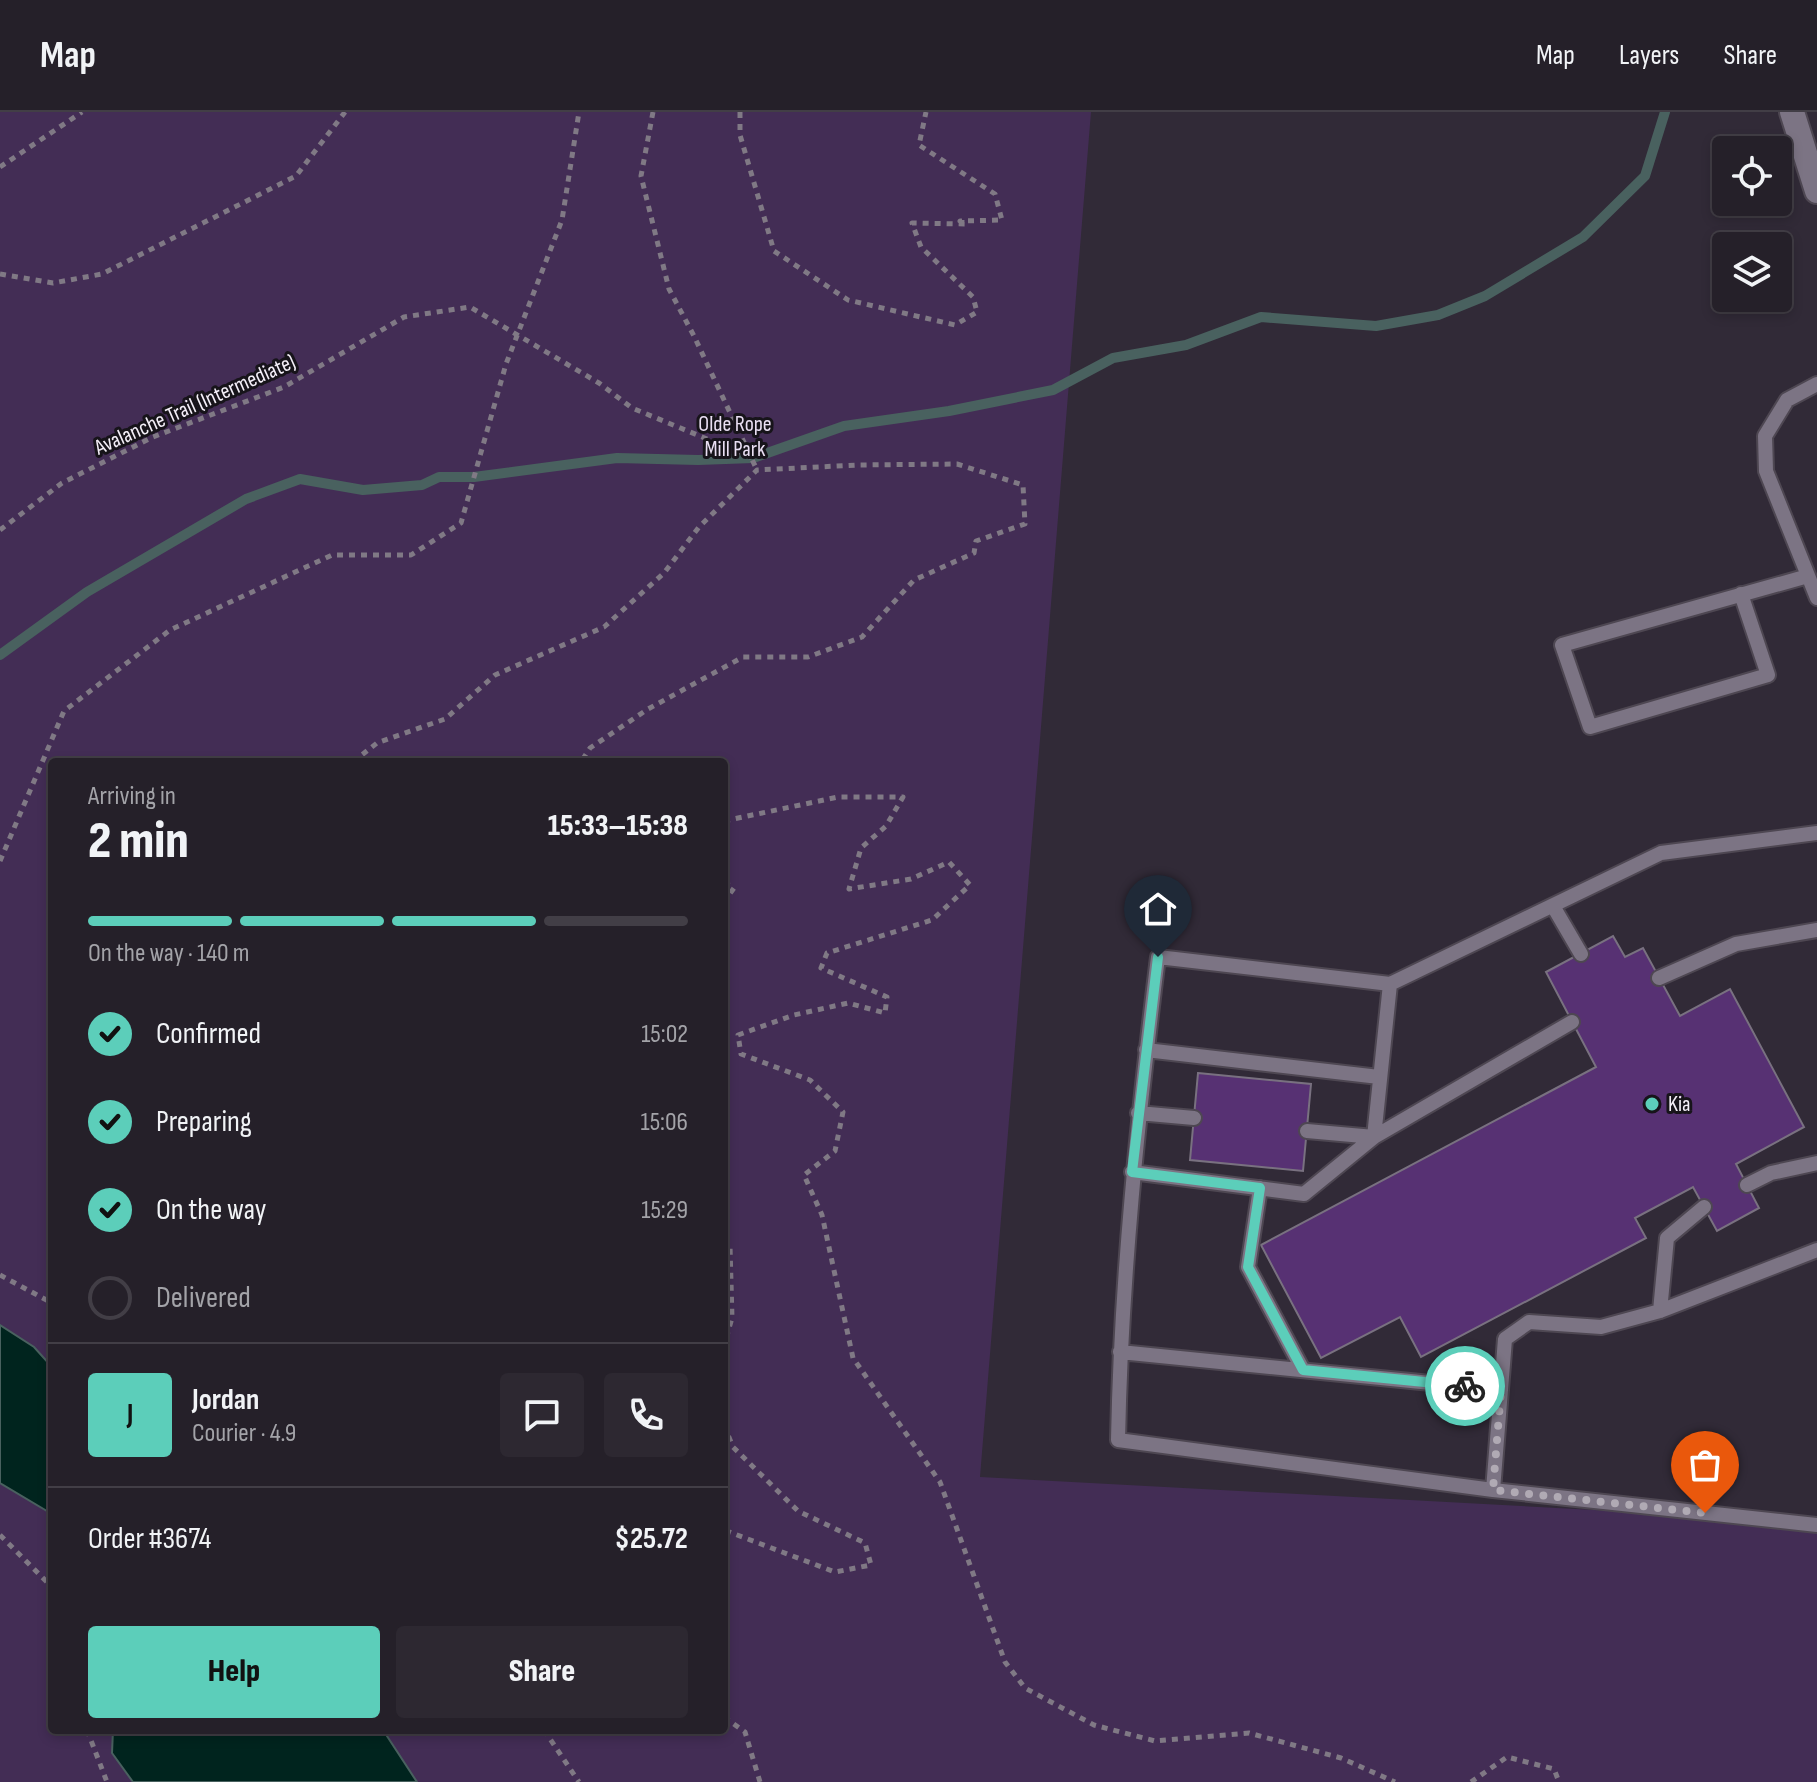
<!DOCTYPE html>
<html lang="en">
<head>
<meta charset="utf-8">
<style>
  :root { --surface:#252029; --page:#2d2831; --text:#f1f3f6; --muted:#a3a3a8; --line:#423e46; --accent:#5cceba }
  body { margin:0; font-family:"Sofia Sans Condensed",sans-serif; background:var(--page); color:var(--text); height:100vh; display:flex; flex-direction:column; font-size:30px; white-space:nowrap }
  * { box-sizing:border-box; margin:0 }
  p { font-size:26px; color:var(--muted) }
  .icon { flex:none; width:44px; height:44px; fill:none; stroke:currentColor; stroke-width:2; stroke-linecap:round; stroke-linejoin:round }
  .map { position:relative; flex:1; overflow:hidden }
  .details { position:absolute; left:48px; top:646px; width:680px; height:976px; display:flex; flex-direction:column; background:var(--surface); border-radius:8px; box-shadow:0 4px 12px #0003,0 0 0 2px var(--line) }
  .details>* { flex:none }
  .tools { position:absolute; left:1712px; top:24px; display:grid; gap:16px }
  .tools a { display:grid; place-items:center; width:80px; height:80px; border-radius:8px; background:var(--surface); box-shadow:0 4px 12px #0003,0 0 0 2px var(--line); font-size:40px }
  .pin { position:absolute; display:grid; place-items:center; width:68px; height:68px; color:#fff; margin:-82px -34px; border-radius:50% 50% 50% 0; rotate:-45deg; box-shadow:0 0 8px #0007 }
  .pin .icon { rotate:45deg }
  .courier { position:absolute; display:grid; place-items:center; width:80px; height:80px; margin:-40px; border:6px solid #5cceba; border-radius:50%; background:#fff; color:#222; box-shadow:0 2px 10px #0007 }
  .summary em { font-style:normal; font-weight:800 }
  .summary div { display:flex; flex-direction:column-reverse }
  .summary { display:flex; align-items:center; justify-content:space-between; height:136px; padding:0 40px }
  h1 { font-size:52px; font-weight:800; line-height:60px }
  .bar { display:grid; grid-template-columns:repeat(4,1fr); gap:12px 8px; align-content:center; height:96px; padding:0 40px }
  .bar i { height:10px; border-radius:6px; background:var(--line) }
  .bar .active { background:var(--accent) }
  .bar p { grid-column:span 4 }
  .line { display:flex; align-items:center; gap:20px; padding:0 40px; border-top:2px solid var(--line) }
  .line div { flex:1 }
  .round { display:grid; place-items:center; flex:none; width:84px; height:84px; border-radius:8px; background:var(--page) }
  ol { padding:0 40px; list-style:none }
  li { display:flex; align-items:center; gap:24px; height:88px }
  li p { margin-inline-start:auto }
  li .icon { padding:8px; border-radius:50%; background:var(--accent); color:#111; stroke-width:4 }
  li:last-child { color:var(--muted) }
  li i { width:44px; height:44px; border:4px solid var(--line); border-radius:50% }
  .action { display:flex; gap:16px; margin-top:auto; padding:16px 40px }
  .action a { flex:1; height:92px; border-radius:8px; background:var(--accent); color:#111; font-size:32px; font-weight:800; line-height:92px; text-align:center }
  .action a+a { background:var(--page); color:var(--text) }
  header { display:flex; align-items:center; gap:48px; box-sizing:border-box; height:112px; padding:0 40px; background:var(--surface); border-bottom:2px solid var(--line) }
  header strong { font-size:38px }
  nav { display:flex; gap:44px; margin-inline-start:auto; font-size:28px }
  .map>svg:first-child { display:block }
  .green { fill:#432d55; fill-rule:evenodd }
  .water { fill:#00241e; stroke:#49615f; stroke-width:2 }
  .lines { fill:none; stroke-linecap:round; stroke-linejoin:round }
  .stream { stroke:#49615f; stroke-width:10 }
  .building { fill:#573173; stroke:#797180; stroke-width:2 }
  .service-casing { stroke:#4e4752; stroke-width:18 }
  .minor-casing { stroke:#4e4752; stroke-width:28 }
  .path { stroke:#807985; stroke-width:5; stroke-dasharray:6 6; stroke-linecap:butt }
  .service { stroke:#7c7484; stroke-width:14 }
  .minor { stroke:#7c7484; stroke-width:24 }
  .done { stroke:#b0aab4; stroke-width:8; stroke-dasharray:0 14.4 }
  .route { stroke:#5cceba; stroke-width:10 }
  .poi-dot { fill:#5cceba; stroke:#17141a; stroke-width:3 }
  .labels { text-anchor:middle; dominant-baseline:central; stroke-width:6; stroke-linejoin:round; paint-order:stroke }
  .street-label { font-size:22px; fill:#f4eff8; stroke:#17141a }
  .park-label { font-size:22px; fill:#eadff3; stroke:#17141a }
  .poi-label { font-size:22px; fill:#f4eff8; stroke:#17141a; text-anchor:start }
</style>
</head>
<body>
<header>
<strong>Map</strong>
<nav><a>Map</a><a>Layers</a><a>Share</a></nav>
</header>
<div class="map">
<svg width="1817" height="1670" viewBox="0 0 1817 1670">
  <rect width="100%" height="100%" fill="#312a37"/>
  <!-- green -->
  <path class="green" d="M0,0H1091L980,1365L1817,1410V1670H0ZM52,650H724V1618H52Z"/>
  <!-- water -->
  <path class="water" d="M0,1213L34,1235L52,1255V1402L0,1371Z
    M113,1618H383L417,1670H133L112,1641Z"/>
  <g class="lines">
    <!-- stream -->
    <path class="stream" d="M0,543L87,480L246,387L300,367L363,378L422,373L439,365H474L617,346L698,348L753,346L844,314L949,299L1053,278L1113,246L1186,233L1261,205L1376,214L1438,203L1485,184L1583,125L1645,64L1665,0"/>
  </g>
  <!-- building -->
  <path class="building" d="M1613,824L1625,845L1643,836L1680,904L1730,877L1804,1015L1736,1052L1759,1096L1717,1119L1693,1075L1635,1106L1646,1126L1421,1245L1400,1205L1321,1246L1261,1133L1596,955L1546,860Z
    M1198,961L1311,972L1303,1059L1190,1048Z"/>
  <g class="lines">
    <defs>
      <path id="service" d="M1817,272L1787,288L1765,324L1766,359L1817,486
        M1741,482L1768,563L1590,615L1562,533L1808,464
        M1817,721L1661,741L1390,872L1158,845C1138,1006 1121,1166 1118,1328L1493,1378L1817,1413
        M1553,794L1581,842
        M1659,866L1736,832L1817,818
        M1146,938L1379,965
        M1138,1001L1194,1006
        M1307,1019L1374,1025L1572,910
        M1132,1060L1304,1082L1374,1025L1390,872
        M1747,1073L1771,1061L1817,1051
        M1260,1076L1248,1155L1303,1258
        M1660,1199L1667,1126L1704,1095
        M1120,1240L1501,1278
        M1493,1378L1505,1227L1529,1210L1601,1215L1660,1199L1817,1138"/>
      <path id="minor" d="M1792,0L1817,79"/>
    </defs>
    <!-- service casing -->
    <use href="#service" class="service-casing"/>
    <!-- minor casing -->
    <use href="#minor" class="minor-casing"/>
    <!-- path -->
    <path class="path" d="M653,0L641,64L669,177L694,224L757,358
      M740,0V23L774,139L848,188L955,213L977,200L973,185L921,135L912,111L967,112L960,109L1002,108L995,82L919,33L926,0
      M0,55L82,0
      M0,162L53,171L102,162L296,64L345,0
      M0,418L62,371L153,325L284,275L404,205L470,195L599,271L632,296L753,346
      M353,650L377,631L445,607L495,563L604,515L664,461L699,415L757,358L858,353L957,352L1023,373L1025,412L976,429L974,441L914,468L862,525L808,545H743L648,597L590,636L581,650
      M724,709L838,685H903L886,714L861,736L849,777L911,767L949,750L970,773L932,808L827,841L821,856L887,885L885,901L848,891L794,903L738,923L741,942L810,968L843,1000L835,1039L804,1063L822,1103L853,1246L940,1370L1005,1550L1025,1576L1094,1613L1155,1629L1249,1621L1341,1646L1395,1670
      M0,749L64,599L170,518L332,443H411L461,411L506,252L562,108L579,0
      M724,770L734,776L724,790
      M724,1127L730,1134L732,1206L724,1234
      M0,1163L52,1191
      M724,1313L733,1335L798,1399L865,1431L871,1453L835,1460L724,1418
      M0,1423L52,1475
      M724,1605L745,1620L760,1670
      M87,1618L107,1670
      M544,1618L579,1670
      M1471,1670L1507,1645L1554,1657L1559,1670"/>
    <!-- service -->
    <use href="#service" class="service"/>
    <!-- minor -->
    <use href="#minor" class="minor"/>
  </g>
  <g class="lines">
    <!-- done -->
    <path class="done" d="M1465,1274L1501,1278L1493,1378L1705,1401"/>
    <!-- route -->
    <path class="route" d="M1158,845L1132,1060L1260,1076L1248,1155L1303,1258L1465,1274"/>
  </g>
  <!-- markers -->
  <circle class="poi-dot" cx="1652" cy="992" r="8"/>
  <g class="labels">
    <!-- street labels -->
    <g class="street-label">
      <text transform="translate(195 293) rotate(-24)">Avalanche Trail (Intermediate)</text>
    </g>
    <!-- park labels -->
    <g class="park-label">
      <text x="735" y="312">Olde Rope<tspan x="735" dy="25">Mill Park</tspan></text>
    </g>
    <!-- poi labels -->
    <g class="poi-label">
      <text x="1668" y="992">Kia</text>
    </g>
  </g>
</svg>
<div class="tools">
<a><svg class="icon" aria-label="locate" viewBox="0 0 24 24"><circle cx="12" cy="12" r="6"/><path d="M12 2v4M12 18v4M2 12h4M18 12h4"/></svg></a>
<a><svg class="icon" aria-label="layers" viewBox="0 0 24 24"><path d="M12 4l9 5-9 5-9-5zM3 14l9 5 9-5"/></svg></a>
</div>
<div class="pin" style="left:1705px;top:1401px;background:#ea580c"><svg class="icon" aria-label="bag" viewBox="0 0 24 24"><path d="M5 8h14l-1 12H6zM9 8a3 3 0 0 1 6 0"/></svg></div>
<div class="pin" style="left:1158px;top:845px;background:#1f2937"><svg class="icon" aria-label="home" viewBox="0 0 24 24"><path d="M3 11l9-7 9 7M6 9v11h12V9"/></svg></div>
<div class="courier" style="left:1465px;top:1274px"><svg class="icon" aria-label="bike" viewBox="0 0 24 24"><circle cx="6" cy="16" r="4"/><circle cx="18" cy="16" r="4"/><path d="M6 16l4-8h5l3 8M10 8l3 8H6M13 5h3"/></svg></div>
<section class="details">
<div class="summary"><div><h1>2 min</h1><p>Arriving in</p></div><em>15:33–15:38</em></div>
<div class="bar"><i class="active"></i><i class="active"></i><i class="active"></i><i></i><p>On the way · 140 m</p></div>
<ol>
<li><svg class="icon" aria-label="check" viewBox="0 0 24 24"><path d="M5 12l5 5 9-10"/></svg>Confirmed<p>15:02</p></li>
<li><svg class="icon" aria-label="check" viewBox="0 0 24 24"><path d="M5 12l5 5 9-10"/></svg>Preparing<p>15:06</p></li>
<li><svg class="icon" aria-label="check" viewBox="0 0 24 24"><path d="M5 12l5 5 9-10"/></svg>On the way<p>15:29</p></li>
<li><i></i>Delivered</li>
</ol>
<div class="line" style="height:144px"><b class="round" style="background:var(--accent);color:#111">J</b><div><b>Jordan</b><p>Courier · 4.9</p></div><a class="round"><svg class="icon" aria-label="chat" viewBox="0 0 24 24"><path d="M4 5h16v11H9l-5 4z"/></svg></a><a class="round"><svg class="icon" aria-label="phone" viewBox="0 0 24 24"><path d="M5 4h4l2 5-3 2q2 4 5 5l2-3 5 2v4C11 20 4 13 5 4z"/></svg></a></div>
<div class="line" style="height:104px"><div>Order #3674</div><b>$25.72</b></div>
<div class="action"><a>Help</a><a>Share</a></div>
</section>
</div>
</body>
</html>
